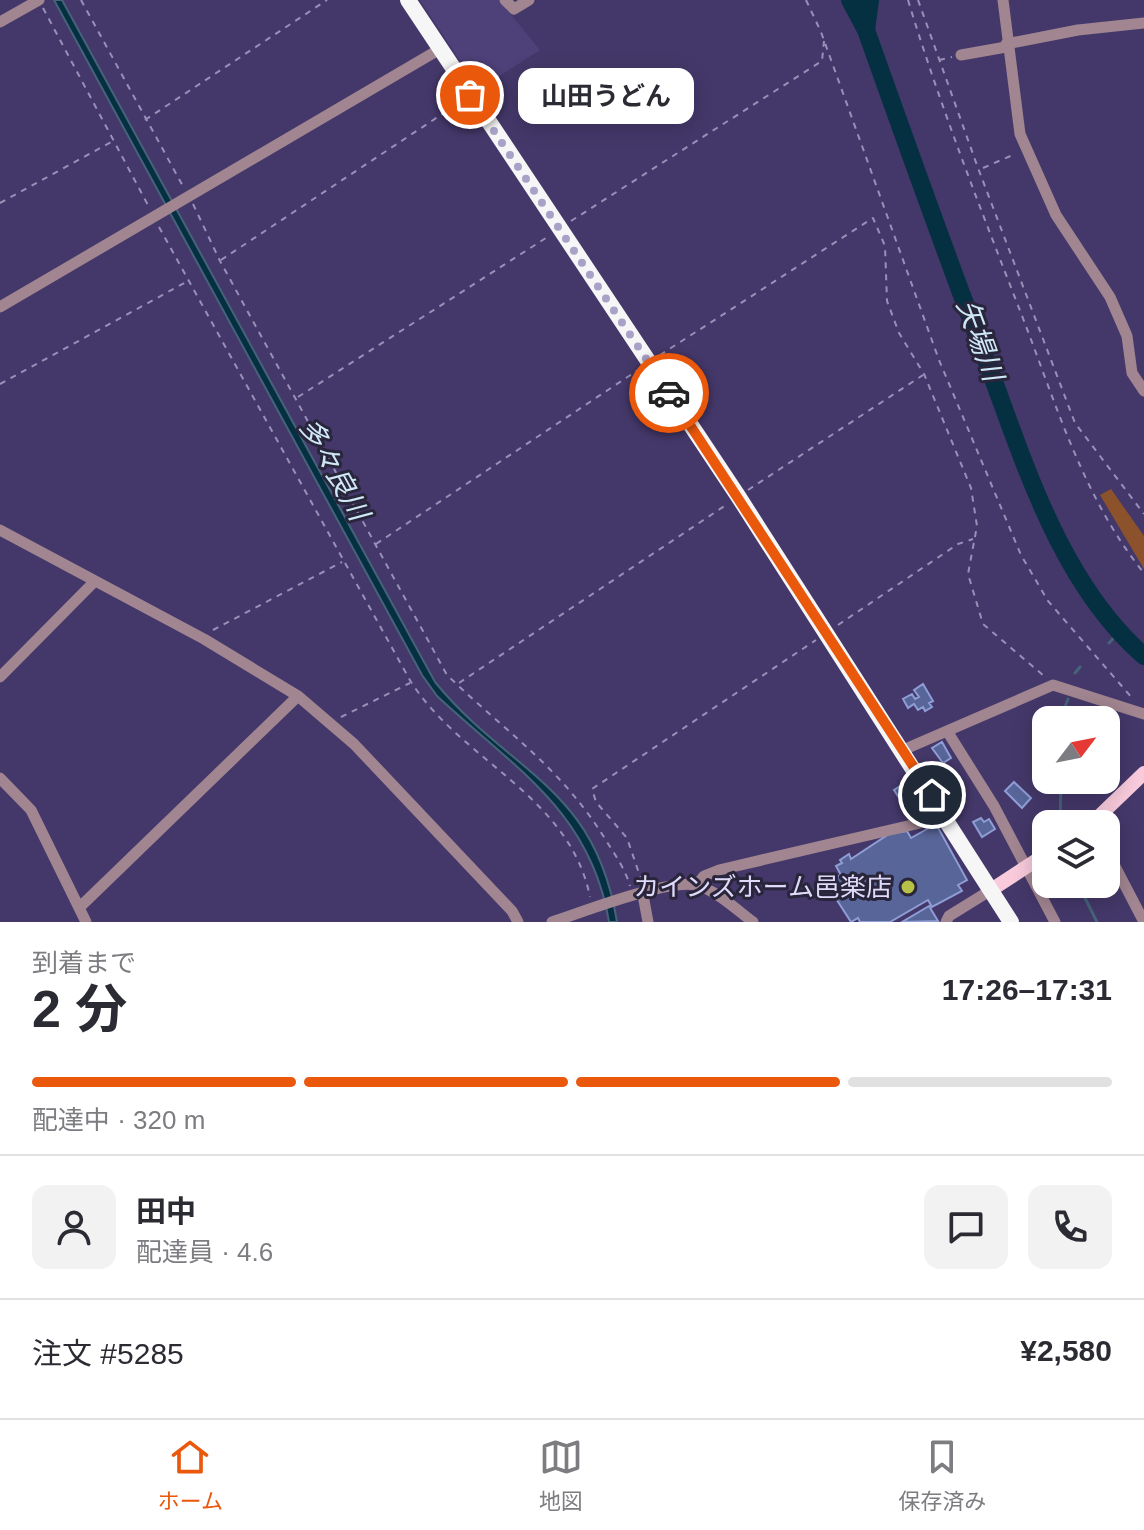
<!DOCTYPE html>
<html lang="ja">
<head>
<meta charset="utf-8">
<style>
  :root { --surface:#fff; --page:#f2f2f3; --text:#2b2b33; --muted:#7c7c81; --line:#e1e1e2; --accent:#ea580c }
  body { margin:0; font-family:Helvetica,"Noto Sans JP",sans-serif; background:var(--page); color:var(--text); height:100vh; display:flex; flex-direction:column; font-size:30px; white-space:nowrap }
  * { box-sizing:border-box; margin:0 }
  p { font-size:26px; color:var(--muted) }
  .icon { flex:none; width:44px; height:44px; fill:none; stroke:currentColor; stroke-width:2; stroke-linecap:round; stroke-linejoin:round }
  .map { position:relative; height:922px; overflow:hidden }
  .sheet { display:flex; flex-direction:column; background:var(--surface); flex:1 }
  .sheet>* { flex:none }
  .needle { width:52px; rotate:58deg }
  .buttons { position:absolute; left:1032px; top:706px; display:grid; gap:16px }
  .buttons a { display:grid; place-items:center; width:88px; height:88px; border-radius:16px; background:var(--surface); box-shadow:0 4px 20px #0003; font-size:40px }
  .pin { position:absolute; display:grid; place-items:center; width:68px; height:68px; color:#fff; margin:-34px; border:4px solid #fff; border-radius:50%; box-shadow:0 2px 8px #0007 }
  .courier { position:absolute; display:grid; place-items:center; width:80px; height:80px; margin:-40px; border:6px solid #ea580c; border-radius:50%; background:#fff; color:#222; box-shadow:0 2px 10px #0007 }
  .bubble { position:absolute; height:56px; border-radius:16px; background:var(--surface); box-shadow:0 4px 20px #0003; font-size:26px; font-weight:700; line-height:56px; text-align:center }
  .summary em { font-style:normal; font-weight:700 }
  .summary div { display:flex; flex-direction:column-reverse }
  .summary { display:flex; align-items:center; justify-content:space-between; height:136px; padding:0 32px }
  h1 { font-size:52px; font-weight:700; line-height:60px }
  .bar { display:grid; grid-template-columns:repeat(4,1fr); gap:12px 8px; align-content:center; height:96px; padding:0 32px }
  .bar i { height:10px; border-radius:6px; background:var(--line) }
  .bar .active { background:var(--accent) }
  .bar p { grid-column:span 4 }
  .line { display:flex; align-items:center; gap:20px; padding:0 32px; border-top:2px solid var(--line) }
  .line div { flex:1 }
  .round { display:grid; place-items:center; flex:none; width:84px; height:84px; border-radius:16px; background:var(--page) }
  .menu { display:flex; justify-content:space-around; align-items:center; height:112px; border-top:2px solid var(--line); background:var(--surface); font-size:22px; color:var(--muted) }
  .menu a { display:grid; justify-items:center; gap:4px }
  .menu .active { color:var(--accent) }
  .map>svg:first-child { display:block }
  .built { fill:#4e4179 }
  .green { fill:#8c522b }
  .water { fill:#053042; stroke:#466379; stroke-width:2 }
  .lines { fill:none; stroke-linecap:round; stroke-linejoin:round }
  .stream { stroke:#466379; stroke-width:3 }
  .river { stroke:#053042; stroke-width:18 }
  .building { fill:#586598; stroke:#8f9dd5; stroke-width:2 }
  .path { stroke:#9890b8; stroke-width:2; stroke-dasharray:6 6; stroke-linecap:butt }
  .minor { stroke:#a18590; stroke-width:11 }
  .major { stroke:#f8cadc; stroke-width:14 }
  .highway { stroke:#f6f6f6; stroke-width:16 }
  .done { stroke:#a9a1c7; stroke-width:8; stroke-dasharray:0 14.4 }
  .route { stroke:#ea580c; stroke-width:10 }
  .poi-dot { fill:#b8c147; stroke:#29253b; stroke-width:3 }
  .labels { text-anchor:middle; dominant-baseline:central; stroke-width:6; stroke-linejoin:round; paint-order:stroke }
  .poi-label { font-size:26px; fill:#dfdaf9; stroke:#29253b; text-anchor:end }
  .water-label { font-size:28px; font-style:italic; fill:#cfe8f7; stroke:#29253b }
</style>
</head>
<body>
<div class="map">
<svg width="1144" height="922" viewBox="0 0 1144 922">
  <rect width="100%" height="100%" fill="#44386a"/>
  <!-- built -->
  <path class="built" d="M420,0H499L540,50L479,89Z"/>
  <!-- green -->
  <path class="green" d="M1111,489L1144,536V569L1100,495Z"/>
  <!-- water -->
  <path class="water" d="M54,0H62L435,682C510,774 595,785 617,922H609C591,811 513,767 437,696L422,675Z"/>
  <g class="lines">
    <!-- stream -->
    <path class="stream" d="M1109,643L1118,633
      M1075,673L1080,667
      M1060,720L1068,699
      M1060,824L1061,780
      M1078,884L1097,922"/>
    <!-- river -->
    <path class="river" d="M850,0L866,30
      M870,0L866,30C904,137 942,243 982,349C1022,454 1057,580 1144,656"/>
  </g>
  <!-- building -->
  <path class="building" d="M923,684L933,701L929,703L932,707L925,711L923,707L918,710L914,704L908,708L903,699L912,694L915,699L919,697L914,690Z
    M942,742L951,758L943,763L932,748Z
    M1014,782L1031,798L1022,808L1005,791Z
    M905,783L918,803L907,810L894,790Z
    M981,818L984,822L989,819L995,829L982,837L973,822Z
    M936,824L967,880L958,885L962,891L932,907L928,900L890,922H860L858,918L851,922L835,897L843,892L835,878L841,875L836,866L842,863L840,860L849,854L851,859L889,834L907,831L911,838Z
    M929,906L938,921L902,922Z"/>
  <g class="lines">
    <!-- path -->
    <path class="path" d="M81,0L184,188
      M806,0L821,32L939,360L1021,555L1048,601L1133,699
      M908,0C941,109 983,215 1024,321C1057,407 1085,501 1144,573
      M918,0L978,168L1075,423L1144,514
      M43,8L149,207
      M939,60L952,57
      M145,120L327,0
      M983,168L1015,154
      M0,203L113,141
      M193,204L220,261L447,675C508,734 562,768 607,842C616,856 626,871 630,886
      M571,221L822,61L824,41
      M159,227L411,682C463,762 570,796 590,897
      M221,260L459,103
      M660,355L873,218L885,246L887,301L899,333L924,374L971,488L977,526L968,574L983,624L1044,676
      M0,384L188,281
      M298,397L549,236
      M748,490L923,375
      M376,544L638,370
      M838,625L958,544L973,539
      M213,630L342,562
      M459,683L726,505
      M341,717L410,683
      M642,882L627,838L596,802L592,789L816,640"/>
    <!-- minor -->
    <path class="minor" d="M505,0L514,9L529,0
      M1003,0L1020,134L1056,215L1110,297L1127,336L1132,373L1144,391
      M0,22L39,0
      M1006,44L1078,30L1144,23
      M961,55L1006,47
      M0,307L440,49
      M0,530L204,639L298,696L354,744L512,911L518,922
      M0,677L95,581
      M947,731L994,806L1055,922
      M903,750L1053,685L1144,714
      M0,778L31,810L86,922
      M1106,849L1144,922
      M696,886L704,876L719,870L946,817
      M643,895L648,922
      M81,906L298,696
      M552,922C583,912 667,879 696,885C716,890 737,910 753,922
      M946,922L949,916L991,890"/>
    <!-- major -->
    <path class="major" d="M1091,824L1144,773
      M991,890L1046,854"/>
    <!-- highway -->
    <path class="highway" d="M408,0L738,496L1011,922"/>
  </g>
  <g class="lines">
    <!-- done -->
    <path class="done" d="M470,95L669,393"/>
    <!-- route -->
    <path class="route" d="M669,393L932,795"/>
  </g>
  <!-- markers -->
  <circle class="poi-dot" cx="908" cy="887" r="8"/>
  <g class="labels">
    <!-- poi labels -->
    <g class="poi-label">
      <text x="892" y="887">カインズホーム邑楽店</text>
    </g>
    <!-- water labels -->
    <g class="water-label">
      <text transform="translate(980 340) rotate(70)">矢場川</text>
      <text transform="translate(334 469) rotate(61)">多々良川</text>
    </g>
  </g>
</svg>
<div class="buttons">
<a><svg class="needle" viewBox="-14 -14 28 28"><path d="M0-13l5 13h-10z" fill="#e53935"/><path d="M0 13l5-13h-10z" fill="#7c7c81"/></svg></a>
<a><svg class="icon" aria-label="layers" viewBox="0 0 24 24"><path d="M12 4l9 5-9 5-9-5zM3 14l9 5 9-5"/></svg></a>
</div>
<div class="pin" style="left:470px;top:95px;background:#ea580c"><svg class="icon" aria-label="bag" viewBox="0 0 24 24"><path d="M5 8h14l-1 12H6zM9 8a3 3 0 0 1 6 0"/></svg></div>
<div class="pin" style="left:932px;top:795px;background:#1f2937"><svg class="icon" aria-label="home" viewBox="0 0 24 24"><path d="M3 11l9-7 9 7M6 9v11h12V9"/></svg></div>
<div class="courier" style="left:669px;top:393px"><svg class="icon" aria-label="car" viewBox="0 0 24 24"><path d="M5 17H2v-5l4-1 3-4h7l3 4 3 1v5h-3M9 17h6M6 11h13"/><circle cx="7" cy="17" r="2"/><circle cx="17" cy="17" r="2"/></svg></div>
<div class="bubble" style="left:518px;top:68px;width:176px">山田うどん</div>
</div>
<section class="sheet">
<div class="summary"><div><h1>2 分</h1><p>到着まで</p></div><em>17:26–17:31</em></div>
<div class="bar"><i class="active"></i><i class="active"></i><i class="active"></i><i></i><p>配達中 · 320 m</p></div>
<div class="line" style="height:144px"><a class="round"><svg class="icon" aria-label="person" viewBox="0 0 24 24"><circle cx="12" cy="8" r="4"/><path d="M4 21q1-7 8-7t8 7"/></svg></a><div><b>田中</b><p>配達員 · 4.6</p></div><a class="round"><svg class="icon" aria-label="chat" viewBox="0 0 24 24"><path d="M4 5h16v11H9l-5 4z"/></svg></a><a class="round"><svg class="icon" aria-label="phone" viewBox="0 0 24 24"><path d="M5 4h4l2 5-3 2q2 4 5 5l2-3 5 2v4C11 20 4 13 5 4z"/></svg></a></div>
<div class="line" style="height:104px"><div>注文 #5285</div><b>¥2,580</b></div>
</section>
<nav class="menu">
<a class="active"><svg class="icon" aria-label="home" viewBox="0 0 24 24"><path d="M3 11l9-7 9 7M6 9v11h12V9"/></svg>ホーム</a>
<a><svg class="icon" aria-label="map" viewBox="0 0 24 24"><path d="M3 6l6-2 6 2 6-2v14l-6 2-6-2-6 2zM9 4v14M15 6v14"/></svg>地図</a>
<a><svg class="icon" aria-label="saved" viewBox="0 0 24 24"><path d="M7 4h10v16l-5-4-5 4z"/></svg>保存済み</a>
</nav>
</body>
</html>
